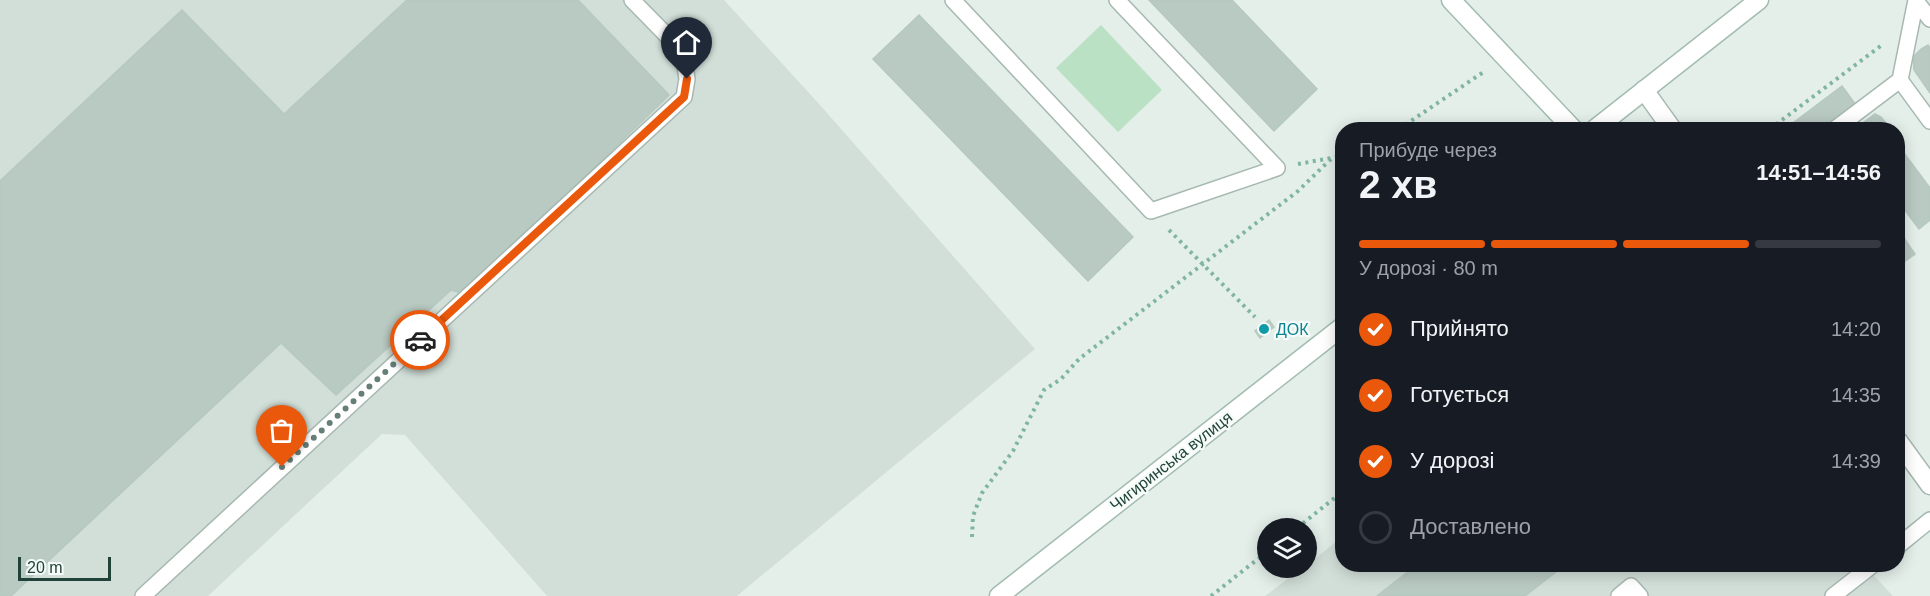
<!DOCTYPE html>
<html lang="uk">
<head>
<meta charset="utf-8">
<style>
  :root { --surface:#171b24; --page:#242831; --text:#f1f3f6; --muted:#9ea1a6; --line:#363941; --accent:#ea580c }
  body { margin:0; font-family:Arial,sans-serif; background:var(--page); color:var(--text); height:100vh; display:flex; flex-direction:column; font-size:22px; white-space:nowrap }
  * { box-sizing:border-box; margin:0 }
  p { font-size:20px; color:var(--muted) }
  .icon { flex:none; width:33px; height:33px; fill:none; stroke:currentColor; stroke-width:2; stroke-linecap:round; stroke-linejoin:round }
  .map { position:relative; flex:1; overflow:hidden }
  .panel { position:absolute; left:1335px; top:122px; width:570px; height:450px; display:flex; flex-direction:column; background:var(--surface); border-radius:24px; box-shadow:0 3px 15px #0003 }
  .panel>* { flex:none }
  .fabs { position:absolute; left:1257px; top:518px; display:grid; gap:12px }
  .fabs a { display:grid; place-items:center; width:60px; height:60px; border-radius:50%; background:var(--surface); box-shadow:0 3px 15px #0003; font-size:30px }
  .scale { position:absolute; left:18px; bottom:15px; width:93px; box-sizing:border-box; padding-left:6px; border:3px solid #214238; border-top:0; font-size:16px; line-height:21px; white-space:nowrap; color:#214238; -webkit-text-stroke:4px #f5fbf8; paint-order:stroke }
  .pin { position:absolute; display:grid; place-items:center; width:51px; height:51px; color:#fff; margin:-62px -26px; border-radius:50% 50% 50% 0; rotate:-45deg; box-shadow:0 0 6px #0007 }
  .pin .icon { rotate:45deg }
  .courier { position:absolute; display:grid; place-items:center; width:60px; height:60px; margin:-30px; border:4px solid #ea580c; border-radius:50%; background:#fff; color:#222; box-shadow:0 2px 8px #0007 }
  .summary em { font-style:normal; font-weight:700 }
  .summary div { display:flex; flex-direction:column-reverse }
  .summary { display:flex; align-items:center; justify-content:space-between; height:102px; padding:0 24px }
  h1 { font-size:39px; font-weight:700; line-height:45px }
  .bar { display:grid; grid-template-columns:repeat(4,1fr); gap:9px 6px; align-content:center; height:72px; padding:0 24px }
  .bar i { height:8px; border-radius:4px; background:var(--line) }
  .bar .current { background:var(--accent) }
  .bar p { grid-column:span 4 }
  ol { padding:0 24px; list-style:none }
  li { display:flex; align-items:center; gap:18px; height:66px }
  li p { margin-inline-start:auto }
  li .icon { padding:6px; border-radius:50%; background:var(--accent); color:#fff; stroke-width:4 }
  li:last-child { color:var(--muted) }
  li i { width:33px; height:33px; border:3px solid var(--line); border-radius:50% }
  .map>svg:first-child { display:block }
  .built { fill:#d2dfd8 }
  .green { fill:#bbe1c4 }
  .building { fill:#b9cac2; stroke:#b5c9c0; stroke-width:1.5 }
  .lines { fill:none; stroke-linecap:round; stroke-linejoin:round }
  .service-casing { stroke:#a6b8b1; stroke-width:18 }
  .minor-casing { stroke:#a6b8b1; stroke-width:21 }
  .secondary-casing { stroke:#a1bcb1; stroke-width:21 }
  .path { stroke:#81b5a3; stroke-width:4; stroke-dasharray:3 4.5; stroke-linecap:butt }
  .service { stroke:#fff; stroke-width:15 }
  .minor { stroke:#fff; stroke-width:18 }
  .secondary { stroke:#fff; stroke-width:18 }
  .done { stroke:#657f76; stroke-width:6; stroke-dasharray:0 10.8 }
  .route { stroke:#ea580c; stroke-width:8 }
  .culture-dot { fill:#0f9aa8; stroke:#f5fbf8; stroke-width:2 }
  .labels { text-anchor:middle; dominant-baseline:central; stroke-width:4.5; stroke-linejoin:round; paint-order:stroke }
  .culture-label { font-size:16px; fill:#0d838f; stroke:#f5fbf8; text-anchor:start }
  .street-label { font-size:16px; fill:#214238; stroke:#f5fbf8 }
</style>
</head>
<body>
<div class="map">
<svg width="1930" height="596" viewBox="0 0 1930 596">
  <rect width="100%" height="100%" fill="#e4efea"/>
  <!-- built -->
  <path class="built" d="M0,0H724L820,105L1035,349L737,596H547L405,435L382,434L208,596H0Z
    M1342,537V564H1863L1893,596H1265L1303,567H1306L1307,565Z"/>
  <!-- green -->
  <path class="green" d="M1101,25L1162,90L1118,132L1056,68Z"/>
  <!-- building -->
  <path class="building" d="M407,0H578L669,95L464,294L451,290L336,395L281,343L11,596H0V181L182,10L284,114Z
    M1149,0H1232L1317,89L1274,131Z
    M919,15L1133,237L1088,281L873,59Z
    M1928,45L1930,48V93L1914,70L1913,57L1921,49Z
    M1842,86L1856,105L1825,129H1785Z
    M1875,114L1881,117L1889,127L1886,129H1855Z
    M1898,145L1930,188V220L1919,229L1898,201Z
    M1902,235L1915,254L1898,266V238Z
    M1269,320L1274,327L1260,338L1255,331Z
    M1418,564H1566L1525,596H1377Z"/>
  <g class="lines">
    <defs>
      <path id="service" d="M953,0L1151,211L1277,168L1117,0
        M1916,1L1930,19
        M1900,80L1930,121
        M1835,129L1900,80L1916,0
        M1898,546L1930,520
        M143,596L684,97L687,79L683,52L632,0
        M1619,596L1631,586L1640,596
        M1833,596L1874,564"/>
      <path id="minor" d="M1644,90L1672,129
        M1898,441L1930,485"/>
      <path id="secondary" d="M1451,0L1573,129
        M1595,129L1759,0
        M999,596L1342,327"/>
    </defs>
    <!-- service casing -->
    <use href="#service" class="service-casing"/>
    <!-- minor casing -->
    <use href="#minor" class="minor-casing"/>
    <!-- secondary casing -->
    <use href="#secondary" class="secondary-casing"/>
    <!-- path -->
    <path class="path" d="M1399,129L1485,71
      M1770,129L1882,45
      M1298,164L1342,156
      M1169,230L1255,317
      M1297,528L1342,492
      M972,537L973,516L982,493L1013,451L1044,390L1061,379L1079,359L1298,191L1333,157
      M1211,596L1268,551"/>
    <!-- service -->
    <use href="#service" class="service"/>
    <!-- minor -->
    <use href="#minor" class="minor"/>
    <!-- secondary -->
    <use href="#secondary" class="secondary"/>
  </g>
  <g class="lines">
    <!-- done -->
    <path class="done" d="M282,467L420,340"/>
    <!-- route -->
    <path class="route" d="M420,340L684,97L687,79"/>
  </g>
  <!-- markers -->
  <circle class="culture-dot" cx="1264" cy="329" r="6"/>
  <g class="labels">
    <!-- culture labels -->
    <g class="culture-label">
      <text x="1276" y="329">ДОК</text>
    </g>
    <!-- street labels -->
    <g class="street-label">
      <text transform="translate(1171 461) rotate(-38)">Чигиринська вулиця</text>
    </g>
  </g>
</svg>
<div class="fabs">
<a><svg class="icon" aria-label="layers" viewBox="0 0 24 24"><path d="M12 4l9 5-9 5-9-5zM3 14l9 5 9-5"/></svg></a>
</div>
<div class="scale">20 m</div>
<div class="pin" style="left:282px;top:467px;background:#ea580c"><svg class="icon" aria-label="bag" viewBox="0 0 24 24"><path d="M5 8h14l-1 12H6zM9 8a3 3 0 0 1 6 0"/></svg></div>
<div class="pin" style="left:687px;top:79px;background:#1f2937"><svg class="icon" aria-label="home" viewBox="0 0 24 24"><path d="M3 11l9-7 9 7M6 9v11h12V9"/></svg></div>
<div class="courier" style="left:420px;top:340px"><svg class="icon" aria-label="car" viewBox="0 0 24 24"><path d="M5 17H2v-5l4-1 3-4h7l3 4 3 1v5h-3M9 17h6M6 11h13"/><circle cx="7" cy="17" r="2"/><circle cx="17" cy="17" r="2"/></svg></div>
<section class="panel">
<div class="summary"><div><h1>2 хв</h1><p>Прибуде через</p></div><em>14:51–14:56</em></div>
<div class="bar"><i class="current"></i><i class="current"></i><i class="current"></i><i></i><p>У дорозі · 80 m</p></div>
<ol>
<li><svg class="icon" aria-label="check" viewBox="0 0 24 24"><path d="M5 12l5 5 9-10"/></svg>Прийнято<p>14:20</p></li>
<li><svg class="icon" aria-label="check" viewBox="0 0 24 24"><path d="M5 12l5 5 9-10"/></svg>Готується<p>14:35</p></li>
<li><svg class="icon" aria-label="check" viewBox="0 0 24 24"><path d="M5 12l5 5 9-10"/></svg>У дорозі<p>14:39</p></li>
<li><i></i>Доставлено</li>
</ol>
</section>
</div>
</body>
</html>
